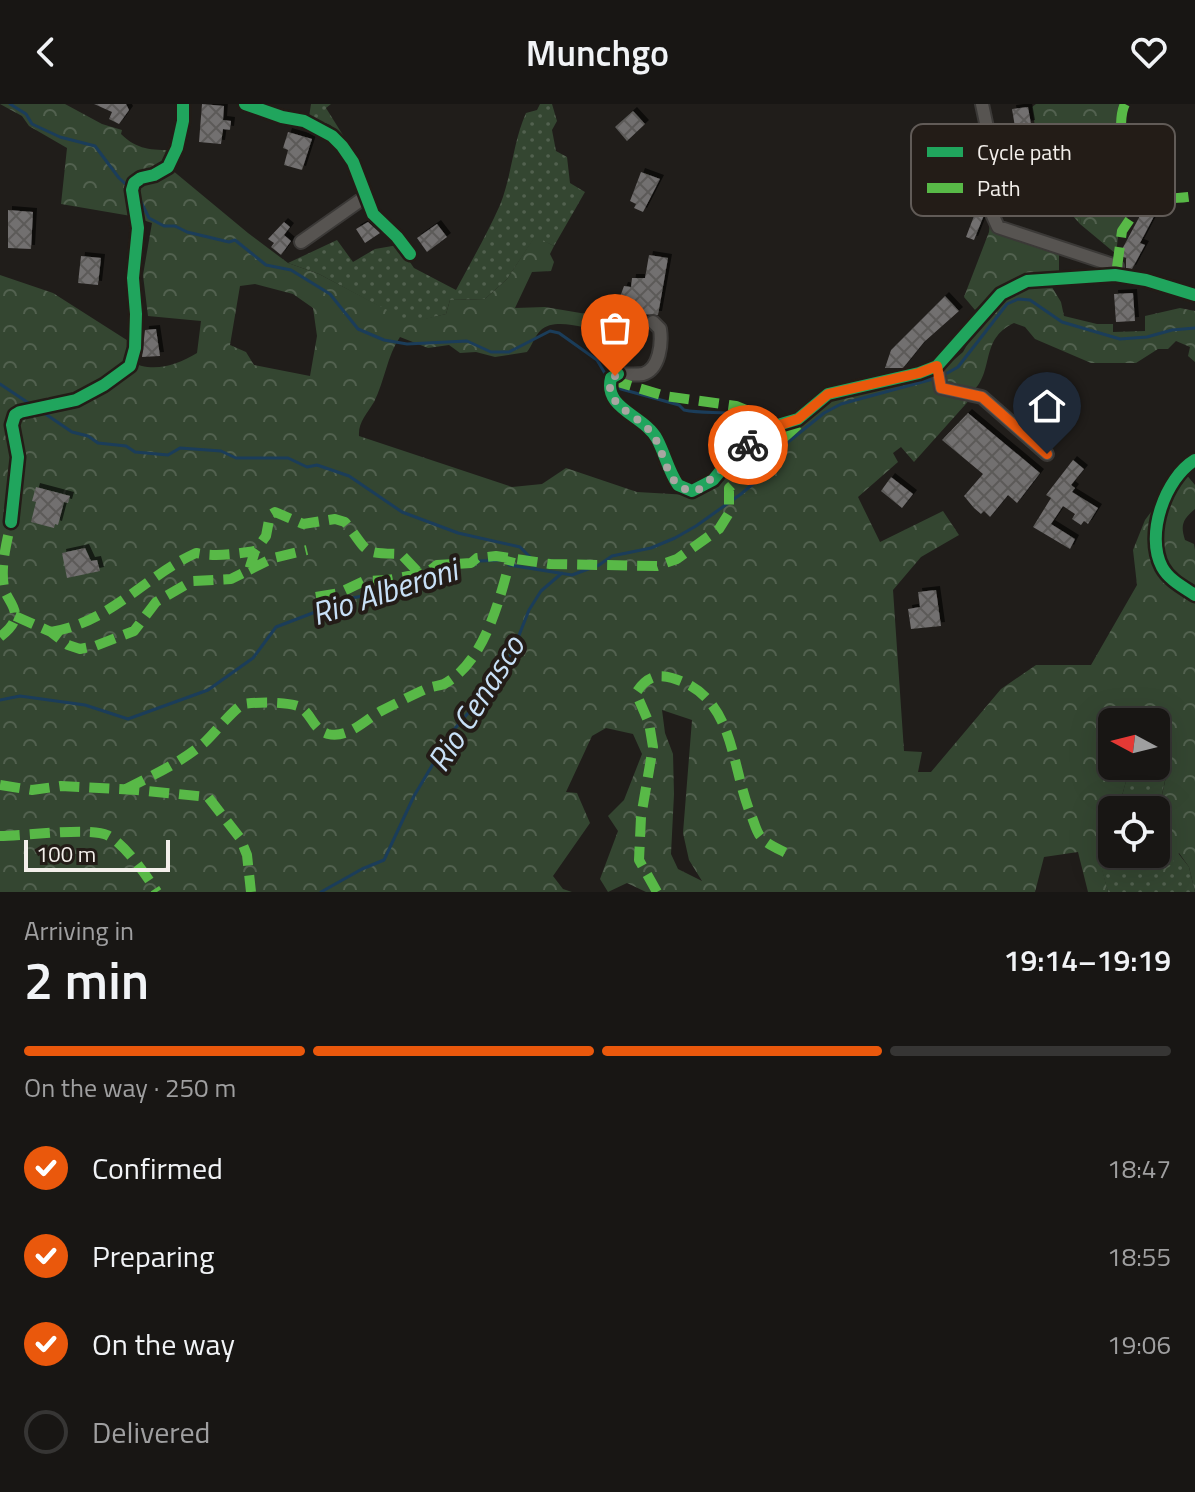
<!DOCTYPE html>
<html lang="en">
<head>
<meta charset="utf-8">
<style>
  :root { --surface:#181614; --page:#211f1d; --text:#f1f3f6; --muted:#9f9fa0; --line:#363534; --accent:#ea580c }
  body { margin:0; font-family:"Titillium Web",sans-serif; background:var(--page); color:var(--text); height:100vh; display:flex; flex-direction:column; font-size:30px; white-space:nowrap }
  * { box-sizing:border-box; margin:0 }
  p { font-size:26px; color:var(--muted) }
  .icon { flex:none; width:44px; height:44px; fill:none; stroke:currentColor; stroke-width:2; stroke-linecap:round; stroke-linejoin:round }
  .map { position:relative; height:788px; overflow:hidden }
  .panel { display:flex; flex-direction:column; background:var(--surface); flex:1 }
  .panel>* { flex:none }
  .needle { width:52px; rotate:277deg }
  .controls { position:absolute; left:1098px; top:604px; display:grid; gap:16px }
  .controls a { display:grid; place-items:center; width:72px; height:72px; border-radius:12px; background:var(--surface); box-shadow:0 8px 32px #0002,0 0 0 2px var(--line); font-size:40px }
  .scale { position:absolute; left:24px; bottom:20px; width:146px; box-sizing:border-box; padding-left:8px; border:4px solid #f3efeb; border-top:0; font-size:22px; line-height:28px; white-space:nowrap; color:#f3efeb; -webkit-text-stroke:6px #231c17; paint-order:stroke }
  .pin { position:absolute; display:grid; place-items:center; width:68px; height:68px; color:#fff; margin:-82px -34px; border-radius:50% 50% 50% 0; rotate:-45deg; box-shadow:0 0 8px #0007 }
  .pin .icon { rotate:45deg }
  .courier { position:absolute; display:grid; place-items:center; width:80px; height:80px; margin:-40px; border:6px solid #ea580c; border-radius:50%; background:#fff; color:#222; box-shadow:0 2px 10px #0007 }
  .head em { font-style:normal; font-weight:600 }
  .head div { display:flex; flex-direction:column-reverse }
  .head { display:flex; align-items:center; justify-content:space-between; height:136px; padding:0 24px }
  h1 { font-size:52px; font-weight:600; line-height:60px }
  .bar { display:grid; grid-template-columns:repeat(4,1fr); gap:12px 8px; align-content:center; height:96px; padding:0 24px }
  .bar i { height:10px; border-radius:6px; background:var(--line) }
  .bar .selected { background:var(--accent) }
  .bar p { grid-column:span 4 }
  ol { padding:0 24px; list-style:none }
  li { display:flex; align-items:center; gap:24px; height:88px }
  li p { margin-inline-start:auto }
  li .icon { padding:8px; border-radius:50%; background:var(--accent); color:#fff; stroke-width:4 }
  li:last-child { color:var(--muted) }
  li i { width:44px; height:44px; border:4px solid var(--line); border-radius:50% }
  header { display:flex; justify-content:space-between; align-items:center; height:104px; padding:0 24px; background:var(--surface); font-size:36px; font-weight:600 }
  .map>svg:first-child { display:block }
  .grass { fill:url(#grass-dots) }
  .forest { fill:url(#forest-crowns); fill-rule:evenodd }
  .lines { fill:none; stroke-linecap:round; stroke-linejoin:round }
  .stream { stroke:#1b3d5a; stroke-width:3 }
  .building { fill:url(#building-cross-hatch); filter:url(#shadow) }
  .minor-casing { stroke:#3b3937; stroke-width:16 }
  .minor { stroke:#575451; stroke-width:12 }
  .quiet { stroke:#58b947; stroke-width:10; stroke-dasharray:20 10; stroke-linecap:butt }
  .cycleway-casing { stroke:#231c17; stroke-width:17 }
  .cycleway { stroke:#20a55d; stroke-width:12 }
  .done { stroke:#a9a6a2; stroke-width:8; stroke-dasharray:0 14.4 }
  .route { stroke:#ea580c; stroke-width:10 }
  .labels { text-anchor:middle; dominant-baseline:central; stroke-width:8; stroke-linejoin:round; paint-order:stroke }
  .water-label { font-size:32px; font-style:italic; fill:#c8e0f7; stroke:#231c17 }
  .key { fill:#231c17; stroke:#615b57; stroke-width:2 }
  .key-label { font-size:22px; fill:#f3efeb }
</style>
</head>
<body>
<header><svg class="icon" aria-label="back" viewBox="0 0 24 24"><path d="M15 5l-7 7 7 7"/></svg>Munchgo<svg class="icon" aria-label="heart" viewBox="0 0 24 24"><path d="M12 20l-8-8c-3-5 5-10 8-4 3-6 11-1 8 4z"/></svg></header>
<div class="map">
<svg width="1195" height="788" viewBox="0 0 1195 788">
  <defs>
    <pattern id="grass-dots" width="8" height="8" patternUnits="userSpaceOnUse" patternTransform="scale(2)"><rect width="8" height="8" fill="#344631"/><path d="M2 2h.1M6 6h.1" fill="none" stroke="#52614f" stroke-width="1.8" stroke-linecap="round"/></pattern>
    <pattern id="forest-crowns" width="20" height="18" patternUnits="userSpaceOnUse" patternTransform="scale(2)"><rect width="20" height="18" fill="#344631"/><path d="M2 6a3 3 0 1 1 6 0M12 15a3 3 0 1 1 6 0" fill="none" stroke="#52614f"/></pattern>
    <pattern id="building-cross-hatch" width="8" height="8" patternUnits="userSpaceOnUse" patternTransform="scale(2)"><rect width="8" height="8" fill="#726f6f"/><path d="M0 0l8 8M0 8l8-8" fill="none" stroke="#5b5a58"/></pattern>
    <filter id="shadow"><feDropShadow dx="4" dy="-4" stdDeviation="0" flood-color="#0009"/></filter>
  </defs>
  <rect width="100%" height="100%" fill="#201d1a"/>
  <!-- grass -->
  <path class="grass" d="M311,0H331L326,4L346,36L330,21L309,13Z
    M540,0H552L557,17L552,26L556,47L567,53L570,79L585,88L554,142L535,133L507,175L485,195L450,196L446,210L410,219L319,170L288,159L337,136L353,158L375,145L398,141L414,164L456,186C471,158 487,130 500,101C512,71 513,38 526,9L537,6Z
    M1093,24L1096,77L1102,82L1106,100L1097,107H1082L1080,120L1072,111L1070,85L1065,61L1070,47V25Z
    M1130,663L1166,672L1156,718V706H1118Z
    M1112,726V750H1151V764L1178,749L1189,763L1195,788H1108L1096,745L1107,743Z"/>
  <!-- forest -->
  <path class="forest" d="M0,0H65L102,20L122,26L121,30C137,46 152,46 173,46L166,61L248,129L288,159L319,170L410,218L446,210L450,196L485,195L507,175L535,132L554,142L550,150L554,158L551,167L532,168L515,204L545,203L610,214L604,228C588,225 555,213 541,226C535,231 532,242 527,248L495,253L476,248L460,249L449,241L428,244L400,233C387,252 385,276 374,298C367,310 358,318 359,332L512,383L542,380L566,364L637,388L689,391L743,349L833,293L933,271L940,286L973,292L914,358L901,343L893,349L898,358L858,393L880,438L943,407L959,431L921,453L893,486L904,647L922,648L918,668H931L1001,585L1036,561H1091L1137,481L1133,446L1145,416L1154,404C1141,455 1159,465 1195,495V788L1189,763L1179,749L1165,769L1151,764V750H1156V718L1166,673L1130,663L1118,706H1112V726L1107,743L1097,745L1108,788H1088L1078,748L1044,753L1035,788H646L627,779L608,788L600,775L618,727L608,712L624,696L642,650L633,630L606,624L592,632L566,688L577,689L590,719L553,772L563,785L572,788H0V171L53,189L133,240L128,256C151,270 175,262 197,249L201,217L148,212L143,171L152,119L131,112L61,100L67,44L29,22L22,12ZM255,180L293,190L313,204L317,232L310,272L254,261L246,248L230,241L240,182ZM662,606L692,616L683,729L689,756L702,777L678,765L671,750L674,690L673,650L665,629ZM1112,618H1156V662H1112Z
    M1036,0H1124C1111,24 1127,71 1144,90L1119,125L1116,150L1080,120L1082,106L1087,101L1097,107L1106,100L1102,82L1096,77L1093,25H1070V47L1065,61L1054,48L1039,49L1032,3Z
    M990,118L1059,145V169C1017,171 1006,178 975,206L964,193L989,128Z
    M1050,180L1061,198L1064,212L1097,220H1113V228L1145,227V212L1180,204L1195,207V258L1188,252L1190,243L1176,237L1168,245H1158L1136,259H1091L1035,235L1025,223L1014,219C979,235 995,268 972,288L944,282L942,266L963,248L976,224L1002,193L1028,181Z
    M1185,369L1195,381V405C1183,415 1180,421 1185,436L1194,440L1195,446V487C1187,481 1177,475 1170,468C1142,439 1170,396 1185,369Z"/>
  <g class="lines">
    <!-- stream -->
    <path class="stream" d="M10,0L26,10L32,20L60,33L95,42L119,74L130,84
      M138,92L149,114L164,122H175L187,128L229,138L235,136L266,161L291,166L330,190L358,225L384,236L407,240L467,237L491,248H509L550,227L559,229L597,256L606,271
      M942,272L958,263L1007,200L1018,195L1030,196L1062,218L1120,235L1147,233L1172,226L1195,224
      M0,280L30,300
      M615,281L621,285L679,301L684,306C712,312 739,302 764,322
      M44,309L72,328L88,332L98,339L126,342L135,348L168,351L180,344L221,347L236,354H288L307,363L317,361L349,372L402,408L458,429L520,443L533,456L535,465
      M0,596L20,592L85,601L128,615L208,586L253,554L276,523L352,494L416,482L427,470L445,463L474,461L479,457L506,456L509,461L572,471L599,461L612,452L651,444L675,434L696,422L741,390L759,375L787,339L824,309L841,300L933,275
      M321,788L362,765L384,756L414,692L452,628L497,575L512,549L529,506L541,487L562,469"/>
  </g>
  <!-- building -->
  <path class="building" d="M94,0H126L129,6L119,20L109,15L112,8Z
    M202,0L224,2L223,16L231,17L230,26L223,25L221,40L199,38Z
    M1028,3L1031,20L1015,23L1012,5Z
    M633,7L645,20L627,37L615,23Z
    M288,28L312,35L302,66L284,61L288,46L283,44Z
    M641,68L660,75L643,108L634,104L636,100L630,97Z
    M1150,93L1161,99L1140,139L1145,141L1132,165L1126,164V154L1119,151Z
    M977,104L984,106V111L974,136L966,133Z
    M8,106L33,108L31,145L8,144Z
    M284,118L290,123L284,131L291,137L281,151L271,143L274,139L268,135Z
    M368,118L380,129L365,139L356,125Z
    M437,120L447,133L427,148L417,134Z
    M649,151L668,154L658,211L638,210L629,232L608,225L624,182L631,183L632,174H645Z
    M81,152L101,154L98,181L78,179Z
    M1133,189L1135,217L1116,218L1114,190Z
    M945,192L959,207L924,238L903,264H885L891,246Z
    M156,225L160,252L142,253L145,226Z
    M968,309L1040,369L1017,399L1008,391L990,413L984,407L981,410L974,404L964,392L983,370L942,336Z
    M1073,356L1084,365L1071,381L1075,384L1072,388L1098,404L1088,420L1084,417L1081,421L1072,415L1075,410L1063,402L1051,420L1075,435L1070,445L1033,423L1051,394L1046,391Z
    M891,373L913,390L902,404L881,387Z
    M36,383L70,392L68,399L64,398L58,421L55,420L54,424L31,418L36,398L32,397Z
    M85,444L91,457L97,456L100,467L67,474L62,449Z
    M936,486L941,522L911,525L908,505L920,503L918,488Z"/>
  <g class="lines">
    <defs>
      <path id="minor" d="M245,0L282,13L304,17L332,32L342,42L353,58L373,110L397,133L410,150
        M982,0L989,33L993,112L998,123L1113,161L1117,163L1115,171
        M301,138L365,93
        M653,218L660,225C662,239 660,265 643,270C631,272 621,268 611,274C603,305 644,311 657,335C665,350 668,366 678,381L692,387L713,376L727,359L761,331L781,320L798,315L828,290L919,269L937,262L1001,190L1027,177L1115,171L1146,176L1195,191
        M937,262L941,284L982,293L1047,350
        M1195,356C1165,374 1145,431 1162,463C1169,476 1183,483 1195,491
        M11,418L18,353L12,321L15,311L20,308L76,296L104,281L130,262L135,244L136,210L133,174L138,124L132,86L134,79L141,74L154,71L168,63L177,44L183,17V0"/>
    </defs>
    <!-- minor casing -->
    <use href="#minor" class="minor-casing"/>
    <!-- minor -->
    <use href="#minor" class="minor"/>
    <!-- quiet -->
    <path class="quiet" d="M1125,0C1115,19 1125,77 1145,89C1158,97 1180,94 1195,92
      M1117,163L1122,127L1147,90
      M615,272L618,278L665,292L736,302L781,320
      M249,466L273,454L307,446
      M316,493L339,489L364,477L388,476L428,468L437,461L471,459L477,454L496,452L550,460L657,462L677,455L719,425L729,409V384L799,320
      M15,512L51,528L68,541L80,545L95,542L134,527L156,498L192,477L231,475L249,466L255,447L266,432L270,411L275,408L303,420L335,415L345,418C370,449 359,449 401,450L418,468
      M51,528C111,518 145,472 196,449C215,453 236,450 255,447
      M0,533C6,528 14,522 15,513C16,501 5,493 4,483C0,462 7,438 11,418
      M0,681L32,686L61,682L137,686L208,693L240,734L247,751L251,788
      M126,685C153,671 182,658 205,638C214,630 235,603 244,600C255,598 295,597 303,605C313,614 314,626 328,630C349,635 365,615 383,606C397,599 412,591 426,585C432,582 439,582 444,580C485,558 500,494 511,453
      M0,732C23,732 90,723 107,731C125,740 146,771 157,788
      M657,788L639,756L641,713L653,643L649,619L636,589C645,575 655,569 672,574C735,592 730,660 751,711C754,717 756,728 761,733C767,741 784,747 793,753"/>
    <defs>
      <path id="cycleway" d="M245,0L282,13L304,17L332,32L342,42L353,58L373,110L397,133L410,150
        M618,270L611,274C603,305 644,311 657,335C665,350 668,366 678,381L692,387L713,376L727,359L761,331L781,320L798,315L828,290L919,269L937,262L1001,190L1027,177L1115,171L1146,176L1195,191
        M1195,356C1165,374 1145,431 1162,463C1169,476 1183,483 1195,491
        M11,418L18,353L12,321L15,311L20,308L76,296L104,281L130,262L135,244L136,210L133,174L138,124L132,86L134,79L141,74L154,71L168,63L177,44L183,17V0"/>
    </defs>
    <!-- cycleway casing -->
    <use href="#cycleway" class="cycleway-casing"/>
    <!-- cycleway -->
    <use href="#cycleway" class="cycleway"/>
  </g>
  <g class="lines">
    <!-- done -->
    <path class="done" d="M615,272L611,274C604,301 633,308 648,325C663,340 663,365 677,380C684,387 692,387 700,385L748,341"/>
    <!-- route -->
    <path class="route" d="M748,341L774,323L798,315L828,290L919,269L937,262L941,284L982,293L1047,350"/>
  </g>
  <g class="labels">
    <!-- water labels -->
    <g class="water-label">
      <text transform="translate(384 487) rotate(-18)">Rio Alberoni</text>
      <text transform="translate(475 599) rotate(-58)">Rio Cenasco</text>
    </g>
  </g>
  <!-- legend -->
  <rect x="911" y="20" width="264" height="92" rx="12" class="key"/>
  <rect x="927" y="43" width="36" height="10" fill="#20a55d"/>
  <rect x="927" y="79" width="36" height="10" fill="#58b947"/>
  <g class="key-label">
    <text x="977" y="56">Cycle path</text>
    <text x="977" y="92">Path</text>
  </g>
</svg>
<div class="controls">
<a><svg class="needle" viewBox="-14 -14 28 28"><path d="M0-13l5 13h-10z" fill="#e53935"/><path d="M0 13l5-13h-10z" fill="#9f9fa0"/></svg></a>
<a><svg class="icon" aria-label="locate" viewBox="0 0 24 24"><circle cx="12" cy="12" r="6"/><path d="M12 2v4M12 18v4M2 12h4M18 12h4"/></svg></a>
</div>
<div class="scale">100 m</div>
<div class="pin" style="left:615px;top:272px;background:#ea580c"><svg class="icon" aria-label="bag" viewBox="0 0 24 24"><path d="M5 8h14l-1 12H6zM9 8a3 3 0 0 1 6 0"/></svg></div>
<div class="pin" style="left:1047px;top:350px;background:#1f2937"><svg class="icon" aria-label="home" viewBox="0 0 24 24"><path d="M3 11l9-7 9 7M6 9v11h12V9"/></svg></div>
<div class="courier" style="left:748px;top:341px"><svg class="icon" aria-label="bike" viewBox="0 0 24 24"><circle cx="6" cy="16" r="4"/><circle cx="18" cy="16" r="4"/><path d="M6 16l4-8h5l3 8M10 8l3 8H6M13 5h3"/></svg></div>
</div>
<section class="panel">
<div class="head"><div><h1>2 min</h1><p>Arriving in</p></div><em>19:14–19:19</em></div>
<div class="bar"><i class="selected"></i><i class="selected"></i><i class="selected"></i><i></i><p>On the way · 250 m</p></div>
<ol>
<li><svg class="icon" aria-label="check" viewBox="0 0 24 24"><path d="M5 12l5 5 9-10"/></svg>Confirmed<p>18:47</p></li>
<li><svg class="icon" aria-label="check" viewBox="0 0 24 24"><path d="M5 12l5 5 9-10"/></svg>Preparing<p>18:55</p></li>
<li><svg class="icon" aria-label="check" viewBox="0 0 24 24"><path d="M5 12l5 5 9-10"/></svg>On the way<p>19:06</p></li>
<li><i></i>Delivered</li>
</ol>
</section>
</body>
</html>
